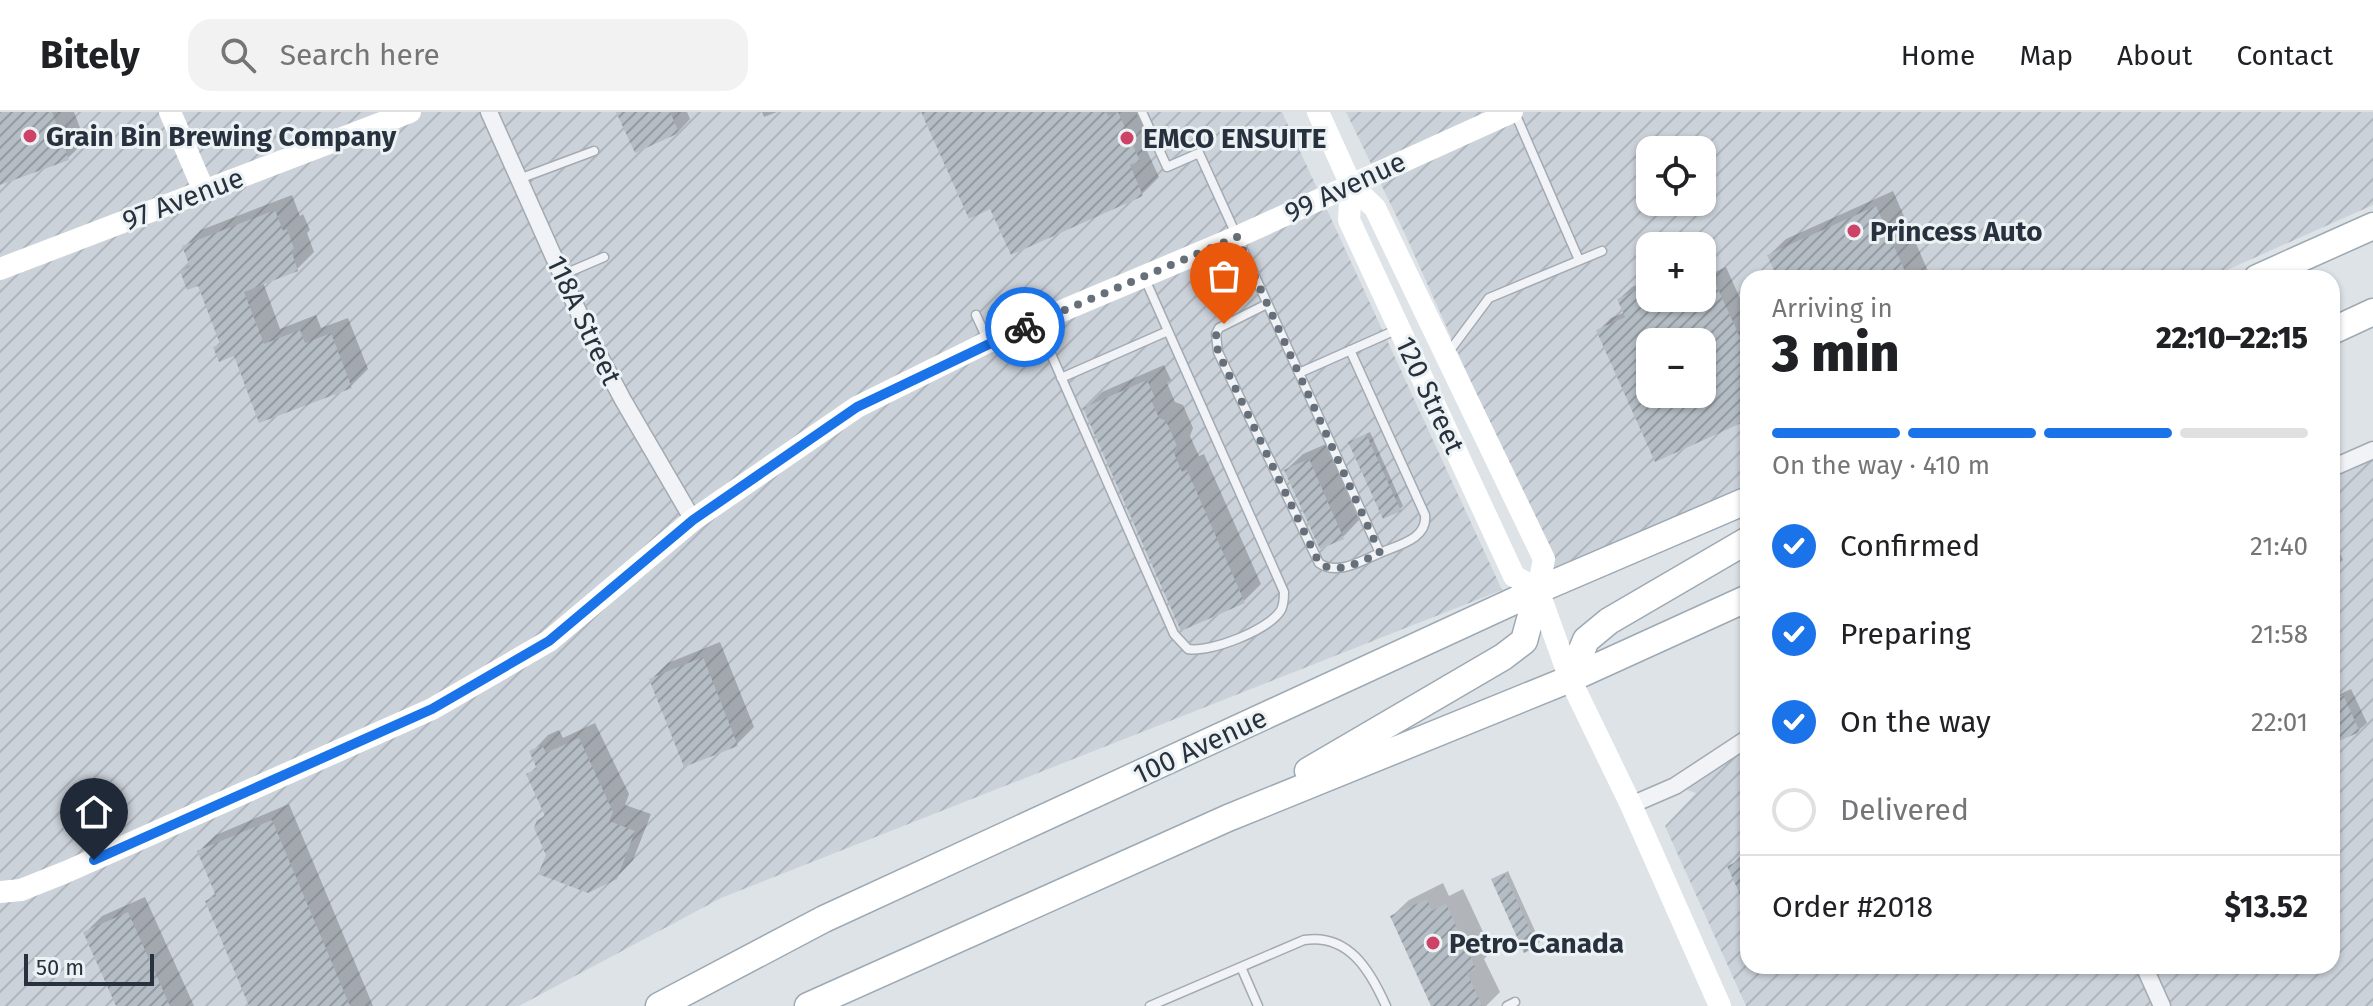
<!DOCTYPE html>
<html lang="en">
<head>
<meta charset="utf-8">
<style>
  :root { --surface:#fff; --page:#f2f2f2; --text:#202124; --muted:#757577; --line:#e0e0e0; --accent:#1a73e8 }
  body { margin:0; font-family:"Fira Sans",sans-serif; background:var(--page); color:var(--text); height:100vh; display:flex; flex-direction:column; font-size:30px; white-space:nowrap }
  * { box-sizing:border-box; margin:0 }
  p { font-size:26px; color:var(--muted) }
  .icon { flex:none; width:44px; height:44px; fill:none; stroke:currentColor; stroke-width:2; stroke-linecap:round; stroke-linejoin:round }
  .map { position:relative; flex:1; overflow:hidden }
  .details { position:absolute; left:1740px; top:158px; width:600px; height:704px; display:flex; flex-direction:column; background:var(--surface); border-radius:24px; box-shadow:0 2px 6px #0004 }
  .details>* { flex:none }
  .tools { position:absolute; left:1636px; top:24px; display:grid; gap:16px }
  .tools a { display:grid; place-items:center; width:80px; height:80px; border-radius:16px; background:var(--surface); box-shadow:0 2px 6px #0004; font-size:40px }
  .scale { position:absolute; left:24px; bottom:20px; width:130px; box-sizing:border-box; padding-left:8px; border:4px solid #27323e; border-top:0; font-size:22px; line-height:28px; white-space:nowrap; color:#27323e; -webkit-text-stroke:6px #edf2f5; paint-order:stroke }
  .pin { position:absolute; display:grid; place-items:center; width:68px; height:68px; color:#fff; margin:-82px -34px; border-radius:50% 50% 50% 0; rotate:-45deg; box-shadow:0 0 8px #0007 }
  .pin .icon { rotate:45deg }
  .courier { position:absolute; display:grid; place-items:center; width:80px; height:80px; margin:-40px; border:6px solid #1a73e8; border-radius:50%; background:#fff; color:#222; box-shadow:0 2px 10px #0007 }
  .overview em { font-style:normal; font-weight:800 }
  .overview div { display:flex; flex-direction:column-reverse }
  .overview { display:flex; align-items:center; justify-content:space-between; height:136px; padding:0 32px }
  h1 { font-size:52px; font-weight:800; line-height:60px }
  .bar { display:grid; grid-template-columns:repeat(4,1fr); gap:12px 8px; align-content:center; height:96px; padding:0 32px }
  .bar i { height:10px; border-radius:6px; background:var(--line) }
  .bar .selected { background:var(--accent) }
  .bar p { grid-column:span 4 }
  .line { display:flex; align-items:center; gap:20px; padding:0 32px; border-top:2px solid var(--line) }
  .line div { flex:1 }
  ol { padding:0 32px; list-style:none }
  li { display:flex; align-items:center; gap:24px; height:88px }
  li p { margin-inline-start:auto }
  li .icon { padding:8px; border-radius:50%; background:var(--accent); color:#fff; stroke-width:4 }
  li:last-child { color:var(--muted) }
  li i { width:44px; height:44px; border:4px solid var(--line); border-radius:50% }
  header { display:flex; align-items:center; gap:48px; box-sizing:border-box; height:112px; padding:0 40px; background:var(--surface); border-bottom:2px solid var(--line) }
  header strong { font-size:38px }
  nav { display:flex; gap:44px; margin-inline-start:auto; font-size:28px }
  .search { width:560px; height:72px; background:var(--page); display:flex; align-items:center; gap:20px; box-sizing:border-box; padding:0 28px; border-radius:24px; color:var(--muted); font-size:30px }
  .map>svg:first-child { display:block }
  .industrial { fill:url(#industrial-furrows); fill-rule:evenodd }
  .shadow { fill:#0003; fill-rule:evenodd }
  .building { fill:url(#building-hatch); fill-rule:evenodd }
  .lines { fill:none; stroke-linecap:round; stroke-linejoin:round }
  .lane-casing { stroke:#a3aab2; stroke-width:11 }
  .street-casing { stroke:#a3aab2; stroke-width:19 }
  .primary-casing { stroke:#9da9b3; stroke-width:29 }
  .lane { stroke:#f1f3f6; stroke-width:8 }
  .street { stroke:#f1f3f6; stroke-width:16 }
  .secondary { stroke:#fff; stroke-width:22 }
  .primary { stroke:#fff; stroke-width:26 }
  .done { stroke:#67707a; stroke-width:8; stroke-dasharray:0 14.4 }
  .route { stroke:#1a73e8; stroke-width:10 }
  .poi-dot { fill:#ce4268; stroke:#edf2f5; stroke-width:3 }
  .labels { text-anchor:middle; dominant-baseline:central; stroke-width:6; stroke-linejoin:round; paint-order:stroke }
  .poi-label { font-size:28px; font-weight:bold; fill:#27323e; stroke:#edf2f5; text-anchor:start }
  .street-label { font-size:28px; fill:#27323e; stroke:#edf2f5 }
</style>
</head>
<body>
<header>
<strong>Bitely</strong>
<div class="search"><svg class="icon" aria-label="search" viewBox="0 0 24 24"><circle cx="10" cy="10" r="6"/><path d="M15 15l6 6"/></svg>Search here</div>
<nav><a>Home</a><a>Map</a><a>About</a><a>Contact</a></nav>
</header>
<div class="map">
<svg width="2373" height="894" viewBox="0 0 2373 894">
  <defs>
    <pattern id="industrial-furrows" width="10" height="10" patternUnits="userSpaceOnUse" patternTransform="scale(2)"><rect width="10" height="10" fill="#ccd2da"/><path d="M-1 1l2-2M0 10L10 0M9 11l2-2" fill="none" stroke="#afb5bc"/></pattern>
    <pattern id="building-hatch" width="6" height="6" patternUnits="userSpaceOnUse" patternTransform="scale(2)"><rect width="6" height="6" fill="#b5bdc4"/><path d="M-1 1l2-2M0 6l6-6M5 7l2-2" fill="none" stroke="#939aa1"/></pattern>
  </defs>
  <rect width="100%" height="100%" fill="#dee3e8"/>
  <!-- industrial -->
  <path class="industrial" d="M0,0H1282L1502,478L721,786L519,894H0Z
    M1346,0H2373V93L2209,166H1748V373L1555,459L1406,124ZM1650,38H1702V90H1650ZM1650,134H1702V186H1650ZM1650,230H1702V282H1650Z
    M2373,338V894H1746L1665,714L1696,681L1675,674L1748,626V854H2332V356Z"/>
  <!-- shadow -->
  <path class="shadow" d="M0,0H74L85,29L68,46L0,71Z
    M618,0H687L690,7L678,20Z
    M762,0H777L764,5Z
    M923,0H1142L1155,30L1147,39L1159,65L1142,82L1012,140L991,95Z
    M1893,79L1931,166H1780L1769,143L1786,127Z
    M292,83L300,104L303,102L310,118L307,121L314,140L297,157L263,170L280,217L316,203L321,216L348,206L368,257L351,274L215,235L221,229L199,171L182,159L191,151L185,135L201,118Z
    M1726,155L1748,204V306L1656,347L1599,218L1611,206L1625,200L1619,187L1632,175L1650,167V186H1702V166ZM1650,230H1702V282H1650Z
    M1164,253L1171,268L1167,271L1175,290L1183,293L1193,316L1190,324L1199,344L1204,342L1261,472L1244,489L1085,297L1102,280Z
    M1370,320L1403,394L1400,397L1350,330Z
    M1326,332L1359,408L1343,425L1286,358L1303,342Z
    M2334,428L2343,448L2332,457V429Z
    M720,530L754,615L737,632L652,567L668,551Z
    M2351,577L2367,611L2359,618L2332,607V586Z
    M595,611L629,682L625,693L651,702L633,748L616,766L548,743L539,709L546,701L528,663L538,653L532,640L548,623L559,618L563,626Z
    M289,692L373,894H251L207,789L216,780L199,739L216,723Z
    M1746,738H1748V795L1730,755Z
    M1508,759L1540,830L1536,833L1493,768Z
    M1443,771L1449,784L1463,777L1492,839L1484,847L1500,880L1486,894H1433L1392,804L1409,788Z
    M145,785L194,894H119L86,820L102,804Z"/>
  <!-- building -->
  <path class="building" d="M0,0H52L69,48L0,73Z
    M616,0H670L679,21L635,41Z
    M921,0H1106L1108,4L1118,0L1140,49L1130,53L1143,84L1011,143L990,97L969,107Z
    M1876,94L1908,166H1777L1767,143Z
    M275,98L283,119L287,117L294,137L291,138L298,159L244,180L264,232L300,218L305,231L331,221L352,276L259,311L234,244L219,250L213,235L220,232L198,174L187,178L180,159L190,155L182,134Z
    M1713,166L1748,243V308L1655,350L1596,218L1625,205L1617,187L1650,172V186H1702V171ZM1650,230H1702V282H1650Z
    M1147,268L1155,286L1151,288L1159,306L1166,309L1177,334L1174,341L1182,360L1187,358L1245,491L1181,519L1083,296Z
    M1366,322L1401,399L1383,407L1348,330Z
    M1309,347L1344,427L1320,437L1284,358Z
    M703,545L738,634L684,655L649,567Z
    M2343,583L2360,620L2339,629L2332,612V588Z
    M579,626L613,700L609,709L635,719L617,767L588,781L538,762L546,743L534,716L537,708L545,704L526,662L537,657L529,639L542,633L546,641Z
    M272,708L350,894H249L205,789L216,784L197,739Z
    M1748,745V800L1727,754Z
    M1504,761L1538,835L1524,841L1491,767Z
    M1427,787L1432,799L1446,792L1476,857L1467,861L1482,894H1431L1390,804Z
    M128,800L170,894H116L83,820Z"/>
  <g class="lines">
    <defs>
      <path id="lane" d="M1142,0L1167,55L1199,41L1299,261L1396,218
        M1515,1L1579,148
        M519,67L594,39
        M562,163L604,145
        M1267,192L1219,216L1216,222L1218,240L1319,451C1337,464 1361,449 1380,441
        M976,203L988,229
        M1037,210L1174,522L1188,537C1210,541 1269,518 1281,498C1284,492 1284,487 1284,480L1145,167
        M1448,241L1489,186L1602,139
        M1299,261L1380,441C1398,433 1428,427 1425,403L1350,238
        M1061,266L1168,219
        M1241,855L1258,894
        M1150,894L1304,828C1348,821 1370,858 1386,894
        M1507,894L1515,890"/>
      <path id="street" d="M489,0L590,226L623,288L693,408
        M2332,356L2373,338
        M1631,693L1675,674L1748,626
        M2144,854L2162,894"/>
      <path id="primary" d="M2257,166L2373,114
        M2332,219L2373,200
        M1570,567L1586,528L1609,509L1748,428
        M1308,659L1503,545L1524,529L1538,478
        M659,894L824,807L1538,478L1748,388
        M808,894L1228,706L1570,567L1748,486"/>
    </defs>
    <!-- lane casing -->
    <use href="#lane" class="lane-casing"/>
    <!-- street casing -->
    <use href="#street" class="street-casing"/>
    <!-- primary casing -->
    <use href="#primary" class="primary-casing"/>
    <!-- lane -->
    <use href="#lane" class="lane"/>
    <!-- street -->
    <use href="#street" class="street"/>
    <!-- secondary -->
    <path class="secondary" d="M170,0L204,79
      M1318,0L1351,73L1375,96L1544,447L1538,478L1570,567L1631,693L1720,894
      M1351,73L1349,108L1514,464L1538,478
      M0,157L410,0
      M0,780L21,778L66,760L432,597L549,529L693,408L857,295L988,230L1237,125L1512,0"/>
    <!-- primary -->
    <use href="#primary" class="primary"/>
  </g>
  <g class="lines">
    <!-- done -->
    <path class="done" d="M1025,215L1237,125L1380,441C1361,449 1337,464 1319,451L1218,240L1216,222L1224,212"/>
    <!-- route -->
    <path class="route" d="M94,748L432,597L549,529L693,408L857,295L1025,215"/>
  </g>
  <!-- markers -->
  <g class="poi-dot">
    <circle cx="30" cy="24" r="8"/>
    <circle cx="1127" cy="26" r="8"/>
    <circle cx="1854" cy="119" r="8"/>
    <circle cx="1433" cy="831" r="8"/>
  </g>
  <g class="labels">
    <!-- poi labels -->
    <g class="poi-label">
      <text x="46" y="24">Grain Bin Brewing Company</text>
      <text x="1143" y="26">EMCO ENSUITE</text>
      <text x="1870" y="119">Princess Auto</text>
      <text x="1449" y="831">Petro-Canada</text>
    </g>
    <!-- street labels -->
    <g class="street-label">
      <text transform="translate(1345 75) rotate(-25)">99 Avenue</text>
      <text transform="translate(183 87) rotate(-21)">97 Avenue</text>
      <text transform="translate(584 208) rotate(65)">118A Street</text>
      <text transform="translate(1430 283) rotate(65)">120 Street</text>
      <text transform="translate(1200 634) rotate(-25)">100 Avenue</text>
    </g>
  </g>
</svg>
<div class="tools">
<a><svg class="icon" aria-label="locate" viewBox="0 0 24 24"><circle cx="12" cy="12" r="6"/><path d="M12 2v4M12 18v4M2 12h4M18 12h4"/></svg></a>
<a>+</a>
<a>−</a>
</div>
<div class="scale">50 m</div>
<div class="pin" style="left:1224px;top:212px;background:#ea580c"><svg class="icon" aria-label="bag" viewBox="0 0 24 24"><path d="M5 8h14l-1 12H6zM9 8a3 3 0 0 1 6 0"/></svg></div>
<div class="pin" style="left:94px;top:748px;background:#1f2937"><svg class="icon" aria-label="home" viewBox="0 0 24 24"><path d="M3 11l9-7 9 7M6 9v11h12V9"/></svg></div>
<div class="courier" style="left:1025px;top:215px"><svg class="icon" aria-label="bike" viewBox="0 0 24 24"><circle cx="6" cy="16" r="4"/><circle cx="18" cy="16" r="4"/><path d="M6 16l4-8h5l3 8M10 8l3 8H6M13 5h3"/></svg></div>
<section class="details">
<div class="overview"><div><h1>3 min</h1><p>Arriving in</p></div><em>22:10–22:15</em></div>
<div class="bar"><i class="selected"></i><i class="selected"></i><i class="selected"></i><i></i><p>On the way · 410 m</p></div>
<ol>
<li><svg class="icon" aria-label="check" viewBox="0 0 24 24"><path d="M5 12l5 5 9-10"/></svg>Confirmed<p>21:40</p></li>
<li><svg class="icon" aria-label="check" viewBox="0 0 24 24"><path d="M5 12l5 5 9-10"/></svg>Preparing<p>21:58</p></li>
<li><svg class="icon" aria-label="check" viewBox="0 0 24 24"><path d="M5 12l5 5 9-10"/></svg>On the way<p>22:01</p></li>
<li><i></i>Delivered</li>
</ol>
<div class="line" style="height:104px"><div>Order #2018</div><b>$13.52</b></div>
</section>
</div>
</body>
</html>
